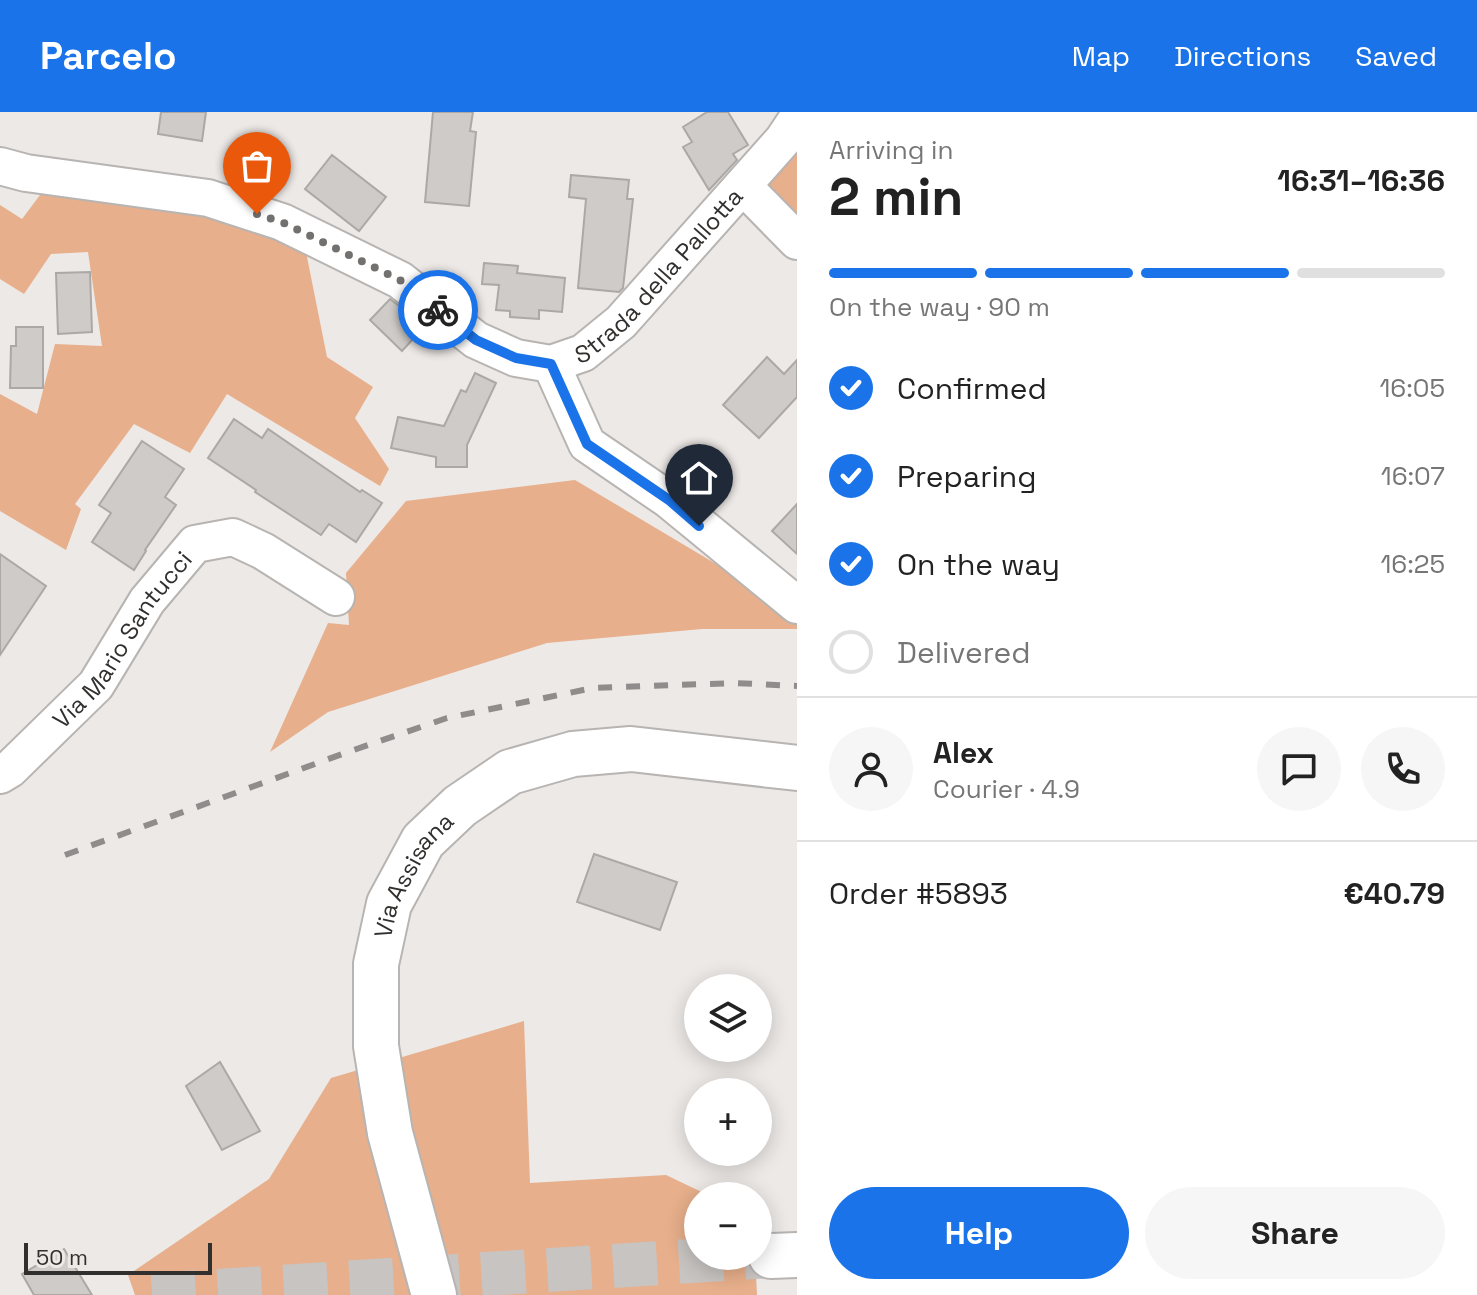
<!DOCTYPE html>
<html lang="en">
<head>
<meta charset="utf-8">
<style>
  :root { --surface:#fff; --page:#f6f6f6; --text:#222; --muted:#767676; --line:#e0e0e0; --accent:#1a73e8 }
  body { margin:0; font-family:"Space Grotesk",sans-serif; background:var(--page); color:var(--text); height:100vh; display:flex; flex-direction:column; font-size:30px; white-space:nowrap }
  * { box-sizing:border-box; margin:0 }
  p { font-size:26px; color:var(--muted) }
  .icon { flex:none; width:44px; height:44px; fill:none; stroke:currentColor; stroke-width:2; stroke-linecap:round; stroke-linejoin:round }
  .map { position:relative; flex:1; overflow:hidden }
  .sheet { display:flex; flex-direction:column; background:var(--surface); width:680px }
  .sheet>* { flex:none }
  .buttons { position:absolute; left:684px; top:862px; display:grid; gap:16px }
  .buttons a { display:grid; place-items:center; width:88px; height:88px; border-radius:50%; background:var(--surface); box-shadow:0 4px 20px #0003; font-size:40px }
  .scale { position:absolute; left:24px; bottom:20px; width:188px; box-sizing:border-box; padding-left:8px; border:4px solid #32302f; border-top:0; font-size:22px; line-height:28px; white-space:nowrap; color:#32302f; -webkit-text-stroke:6px #ede9e7; paint-order:stroke }
  .pin { position:absolute; display:grid; place-items:center; width:68px; height:68px; color:#fff; margin:-82px -34px; border-radius:50% 50% 50% 0; rotate:-45deg; box-shadow:0 0 8px #0007 }
  .pin .icon { rotate:45deg }
  .courier { position:absolute; display:grid; place-items:center; width:80px; height:80px; margin:-40px; border:6px solid #1a73e8; border-radius:50%; background:#fff; color:#222; box-shadow:0 2px 10px #0007 }
  .head em { font-style:normal; font-weight:700 }
  .head div { display:flex; flex-direction:column-reverse }
  .head { display:flex; align-items:center; justify-content:space-between; height:136px; padding:0 32px }
  h1 { font-size:52px; font-weight:700; line-height:60px }
  .bar { display:grid; grid-template-columns:repeat(4,1fr); gap:12px 8px; align-content:center; height:96px; padding:0 32px }
  .bar i { height:10px; border-radius:6px; background:var(--line) }
  .bar .on { background:var(--accent) }
  .bar p { grid-column:span 4 }
  .line { display:flex; align-items:center; gap:20px; padding:0 32px; border-top:2px solid var(--line) }
  .line div { flex:1 }
  .round { display:grid; place-items:center; flex:none; width:84px; height:84px; border-radius:42px; background:var(--page) }
  ol { padding:0 32px; list-style:none }
  li { display:flex; align-items:center; gap:24px; height:88px }
  li p { margin-inline-start:auto }
  li .icon { padding:8px; border-radius:50%; background:var(--accent); color:#fff; stroke-width:4 }
  li:last-child { color:var(--muted) }
  li i { width:44px; height:44px; border:4px solid var(--line); border-radius:50% }
  .primary-button { display:flex; gap:16px; margin-top:auto; padding:16px 32px }
  .primary-button a { flex:1; height:92px; border-radius:48px; background:var(--accent); color:#fff; font-size:32px; font-weight:700; line-height:92px; text-align:center }
  .primary-button a+a { background:var(--page); color:var(--text) }
  header { display:flex; align-items:center; gap:48px; box-sizing:border-box; height:112px; padding:0 40px; background:var(--accent); color:#fff }
  header strong { font-size:38px }
  nav { display:flex; gap:44px; margin-inline-start:auto; font-size:28px }
  main { display:flex; flex:1; min-height:0 }
  .map>svg:first-child { display:block }
  .green { fill:#e7af8b }
  .building { fill:#cecbc8; stroke:#aca8a6; stroke-width:2 }
  .lines { fill:none; stroke-linecap:round; stroke-linejoin:round }
  .highway-tunnel { stroke:#c8c4c2; stroke-width:44; stroke-dasharray:44 22; stroke-linecap:butt }
  .minor-casing { stroke:#b7b4b2; stroke-width:40 }
  .major-casing { stroke:#b7b4b2; stroke-width:48 }
  .highway-casing { stroke:#b7b4b2; stroke-width:48 }
  .minor { stroke:#fff; stroke-width:36 }
  .major { stroke:#fff; stroke-width:44 }
  .highway { stroke:#fff; stroke-width:44 }
  .rail { stroke:#8f8c8b; stroke-width:6; stroke-dasharray:14 14; stroke-linecap:butt }
  .done { stroke:#73716f; stroke-width:8; stroke-dasharray:0 14.4 }
  .route { stroke:#1a73e8; stroke-width:10 }
  .labels { text-anchor:middle; dominant-baseline:central; stroke-width:6; stroke-linejoin:round; paint-order:stroke }
  .street-label { font-size:24px; fill:#32302f; stroke:#ede9e7 }
</style>
</head>
<body>
<header>
<strong>Parcelo</strong>
<nav><a>Map</a><a>Directions</a><a>Saved</a></nav>
</header>
<main>
<div class="map">
<svg width="797" height="1183" viewBox="0 0 797 1183">
  <rect width="100%" height="100%" fill="#ede9e7"/>
  <!-- green -->
  <path class="green" d="M797,7V129L743,74Z
    M46,75L216,104L306,140L327,245L373,275L355,306L389,357L380,374L227,282L190,341L134,312L75,392L81,397L66,438L0,399V282L37,302L55,232L102,234L88,140L51,142L24,182L0,167V93L22,107Z
    M575,368L797,500V517H702L547,531L328,600L270,640L328,511L349,513L346,461L406,389Z
    M524,909L530,1071L666,1063L710,1084H698V1144H755L757,1183H135L128,1163L269,1067L331,966Z"/>
  <!-- building -->
  <path class="building" d="M161,0H206L202,29L158,22Z
    M433,0H473L470,19L476,20L469,94L425,90Z
    M707,0H728L748,33L733,42L737,48L709,78L683,35L692,30L683,15Z
    M332,43L386,85L359,119L305,77Z
    M571,63L629,68L627,87H633L623,176L619,180L578,176L586,87L569,85Z
    M484,151L518,154L517,161L565,166L562,200L539,198V207L510,205V199L496,198L499,173L482,172Z
    M90,160L92,220L58,222L56,161Z
    M390,187L425,214L402,239L370,208Z
    M16,215H43V276H10L11,234H16Z
    M767,245L784,262L797,248V285L759,326L723,293Z
    M475,261L496,271L467,333V355H436V345L391,336L398,305L444,314L461,278L466,280Z
    M234,307L262,326L268,317L360,380L362,378L382,391L356,430L329,412L321,423L255,380L256,378L208,346Z
    M142,329L184,357L165,385L176,393L145,438L146,439L134,458L92,430L111,401L99,393Z
    M797,392V442L772,419Z
    M0,442L46,474L0,543Z
    M594,742L677,770L660,818L577,790Z
    M220,950L260,1019L222,1038L186,974Z
    M64,1137L92,1183H34L22,1162Z"/>
  <g class="lines">
    <!-- highway-tunnel -->
    <path class="highway-tunnel" d="M152,1183L771,1144"/>
    <defs>
      <g id="minor">
        <path id="s1" d="M0,54L26,61L208,86L282,110L400,168L476,228L516,246L551,252L583,241L621,210L783,28L797,7"/>
        <path d="M743,74L797,129"/>
        <path d="M551,252L587,332L669,388L797,493"/>
        <path id="s2" d="M0,663L10,657L96,573L147,489L195,432L233,425L263,439L336,485"/>
      </g>
      <g id="major">
        <path id="s3" d="M434,1183L390,1021L376,934V852L389,792L423,729L460,694L510,660L573,642L631,637L797,656"/>
      </g>
      <path id="highway" d="M771,1144L797,1143"/>
    </defs>
    <!-- minor casing -->
    <use href="#minor" class="minor-casing"/>
    <!-- major casing -->
    <use href="#major" class="major-casing"/>
    <!-- highway casing -->
    <use href="#highway" class="highway-casing"/>
    <!-- minor -->
    <use href="#minor" class="minor"/>
    <!-- major -->
    <use href="#major" class="major"/>
    <!-- highway -->
    <use href="#highway" class="highway"/>
    <!-- rail -->
    <path class="rail" d="M65,743L345,641L447,606L593,576L735,571L797,574"/>
  </g>
  <g class="lines">
    <!-- done -->
    <path class="done" d="M257,102L282,110L400,168L438,198"/>
    <!-- route -->
    <path class="route" d="M438,198L476,228L516,246L551,252L587,332L669,388L699,414"/>
  </g>
  <g class="labels">
    <!-- street labels -->
    <g class="street-label">
      <text stroke="none"><textPath href="#s1" startOffset="738">Strada della Pallotta</textPath></text>
      <text stroke="none"><textPath href="#s2" startOffset="184">Via Mario Santucci</textPath></text>
      <text stroke="none"><textPath href="#s3" startOffset="436">Via Assisana</textPath></text>
    </g>
  </g>
</svg>
<div class="buttons">
<a><svg class="icon" aria-label="layers" viewBox="0 0 24 24"><path d="M12 4l9 5-9 5-9-5zM3 14l9 5 9-5"/></svg></a>
<a>+</a>
<a>−</a>
</div>
<div class="scale">50 m</div>
<div class="pin" style="left:257px;top:102px;background:#ea580c"><svg class="icon" aria-label="bag" viewBox="0 0 24 24"><path d="M5 8h14l-1 12H6zM9 8a3 3 0 0 1 6 0"/></svg></div>
<div class="pin" style="left:699px;top:414px;background:#1f2937"><svg class="icon" aria-label="home" viewBox="0 0 24 24"><path d="M3 11l9-7 9 7M6 9v11h12V9"/></svg></div>
<div class="courier" style="left:438px;top:198px"><svg class="icon" aria-label="bike" viewBox="0 0 24 24"><circle cx="6" cy="16" r="4"/><circle cx="18" cy="16" r="4"/><path d="M6 16l4-8h5l3 8M10 8l3 8H6M13 5h3"/></svg></div>
</div>
<section class="sheet">
<div class="head"><div><h1>2 min</h1><p>Arriving in</p></div><em>16:31–16:36</em></div>
<div class="bar"><i class="on"></i><i class="on"></i><i class="on"></i><i></i><p>On the way · 90 m</p></div>
<ol>
<li><svg class="icon" aria-label="check" viewBox="0 0 24 24"><path d="M5 12l5 5 9-10"/></svg>Confirmed<p>16:05</p></li>
<li><svg class="icon" aria-label="check" viewBox="0 0 24 24"><path d="M5 12l5 5 9-10"/></svg>Preparing<p>16:07</p></li>
<li><svg class="icon" aria-label="check" viewBox="0 0 24 24"><path d="M5 12l5 5 9-10"/></svg>On the way<p>16:25</p></li>
<li><i></i>Delivered</li>
</ol>
<div class="line" style="height:144px"><a class="round"><svg class="icon" aria-label="person" viewBox="0 0 24 24"><circle cx="12" cy="8" r="4"/><path d="M4 21q1-7 8-7t8 7"/></svg></a><div><b>Alex</b><p>Courier · 4.9</p></div><a class="round"><svg class="icon" aria-label="chat" viewBox="0 0 24 24"><path d="M4 5h16v11H9l-5 4z"/></svg></a><a class="round"><svg class="icon" aria-label="phone" viewBox="0 0 24 24"><path d="M5 4h4l2 5-3 2q2 4 5 5l2-3 5 2v4C11 20 4 13 5 4z"/></svg></a></div>
<div class="line" style="height:104px"><div>Order #5893</div><b>€40.79</b></div>
<div class="primary-button"><a>Help</a><a>Share</a></div>
</section>
</main>
</body>
</html>
